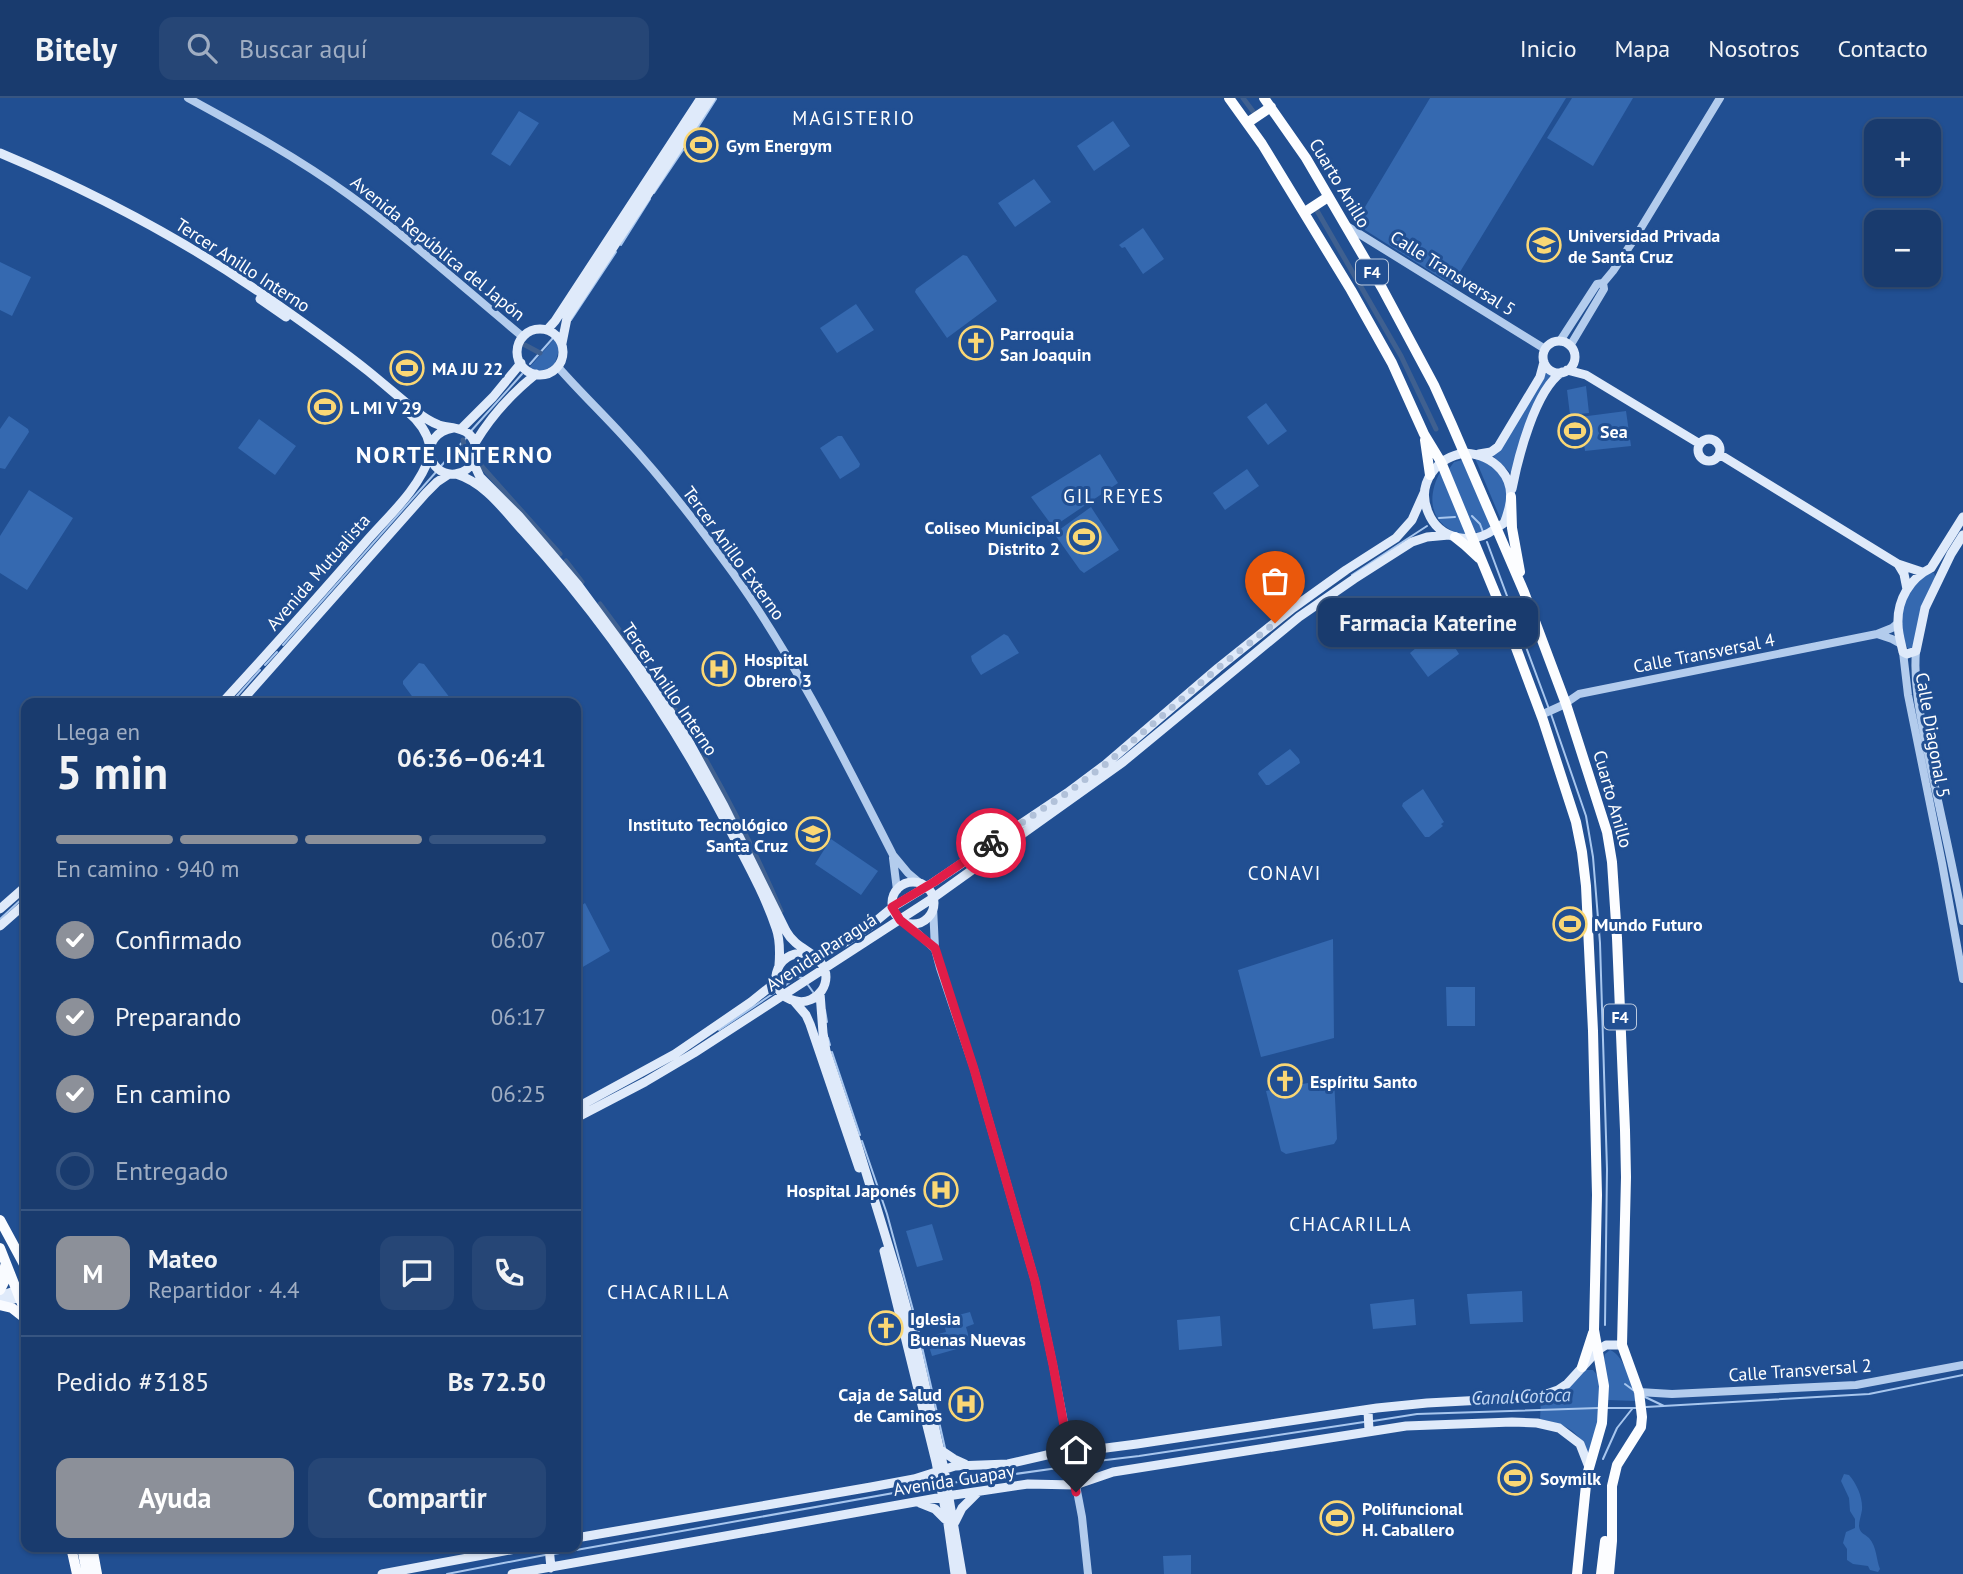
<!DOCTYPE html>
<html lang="es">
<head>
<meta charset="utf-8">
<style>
  :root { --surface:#193b6e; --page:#264676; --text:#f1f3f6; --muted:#9fadc2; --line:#375581; --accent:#8c9099 }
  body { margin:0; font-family:"PT Sans",sans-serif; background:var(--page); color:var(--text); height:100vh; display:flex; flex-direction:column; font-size:26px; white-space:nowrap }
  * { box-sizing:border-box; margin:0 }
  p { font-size:23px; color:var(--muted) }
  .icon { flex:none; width:38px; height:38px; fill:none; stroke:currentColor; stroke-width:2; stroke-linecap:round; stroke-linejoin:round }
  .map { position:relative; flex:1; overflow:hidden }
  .sheet { position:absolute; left:21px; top:600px; width:560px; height:854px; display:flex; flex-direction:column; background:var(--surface); border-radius:14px; box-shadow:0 2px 5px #0004,0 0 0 2px var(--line) }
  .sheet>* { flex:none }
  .tools { position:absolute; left:1864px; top:21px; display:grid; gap:14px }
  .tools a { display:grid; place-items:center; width:77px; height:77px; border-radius:14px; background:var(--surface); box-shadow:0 2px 5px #0004,0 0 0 2px var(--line); font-size:35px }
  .pin { position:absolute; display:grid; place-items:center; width:60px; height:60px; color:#fff; margin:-72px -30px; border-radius:50% 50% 50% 0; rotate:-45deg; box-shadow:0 0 7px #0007 }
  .pin .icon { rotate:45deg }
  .courier { position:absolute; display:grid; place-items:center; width:70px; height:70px; margin:-35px; border:5px solid #e11d48; border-radius:50%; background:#fff; color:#222; box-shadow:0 2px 9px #0007 }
  .bubble { position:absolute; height:49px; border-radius:14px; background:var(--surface); box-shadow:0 2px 5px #0004,0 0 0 2px var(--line); font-size:23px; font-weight:700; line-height:49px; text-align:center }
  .headline em { font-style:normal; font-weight:700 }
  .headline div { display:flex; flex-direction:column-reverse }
  .headline { display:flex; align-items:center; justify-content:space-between; height:119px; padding:0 35px }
  h1 { font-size:46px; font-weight:700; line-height:52px }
  .bar { display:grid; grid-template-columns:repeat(4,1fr); gap:10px 7px; align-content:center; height:84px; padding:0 35px }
  .bar i { height:9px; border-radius:5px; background:var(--line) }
  .bar .on { background:var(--accent) }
  .bar p { grid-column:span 4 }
  .line { display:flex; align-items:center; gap:18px; padding:0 35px; border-top:2px solid var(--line) }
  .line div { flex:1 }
  .round { display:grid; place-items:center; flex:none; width:74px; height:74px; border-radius:14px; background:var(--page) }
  ol { padding:0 35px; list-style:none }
  li { display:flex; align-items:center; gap:21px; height:77px }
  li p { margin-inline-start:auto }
  li .icon { padding:7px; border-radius:50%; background:var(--accent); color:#fff; stroke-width:4 }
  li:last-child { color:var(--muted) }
  li i { width:38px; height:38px; border:4px solid var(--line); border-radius:50% }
  .primary-button { display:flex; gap:14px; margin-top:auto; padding:14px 35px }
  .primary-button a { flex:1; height:80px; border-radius:14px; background:var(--accent); color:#fff; font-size:28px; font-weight:700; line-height:80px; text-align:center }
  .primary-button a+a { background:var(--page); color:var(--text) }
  header { display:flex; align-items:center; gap:42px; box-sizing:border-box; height:98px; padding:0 35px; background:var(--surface); border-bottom:2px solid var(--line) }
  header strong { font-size:33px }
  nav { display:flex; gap:38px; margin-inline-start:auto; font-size:24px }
  .search { width:490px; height:63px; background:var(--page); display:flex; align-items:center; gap:18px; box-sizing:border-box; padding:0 24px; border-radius:14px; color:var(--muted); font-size:26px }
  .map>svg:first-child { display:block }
  .green { fill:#3569b0 }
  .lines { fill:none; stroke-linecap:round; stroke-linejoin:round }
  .stream { stroke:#a7c6ee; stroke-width:2 }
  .canal { stroke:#3f6090; stroke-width:5 }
  .tertiary { stroke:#b3cced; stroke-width:8 }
  .secondary { stroke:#dfeafa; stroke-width:9 }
  .primary { stroke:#f9fbff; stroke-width:10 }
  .trunk { stroke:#fcfdff; stroke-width:10 }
  .done { stroke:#b1c1d9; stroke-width:7; stroke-dasharray:0 12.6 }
  .route { stroke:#e11d48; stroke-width:9 }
  .labels { text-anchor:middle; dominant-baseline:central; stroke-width:6; stroke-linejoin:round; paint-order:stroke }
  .shield { fill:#214f92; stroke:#bccade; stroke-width:2 }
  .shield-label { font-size:16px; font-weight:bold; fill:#fff }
  .poi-label { font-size:18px; font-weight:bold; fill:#fff; stroke:#214f92; text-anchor:start }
  .street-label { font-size:18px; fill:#fff; stroke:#214f92 }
  .neighbourhood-label { font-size:19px; letter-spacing:2px; fill:#fff; stroke:#214f92 }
  .water-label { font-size:19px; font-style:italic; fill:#bfd6f4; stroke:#214f92 }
  .district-label { font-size:24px; font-weight:bold; letter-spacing:2px; fill:#fff; stroke:#214f92 }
</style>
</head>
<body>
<header>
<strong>Bitely</strong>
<div class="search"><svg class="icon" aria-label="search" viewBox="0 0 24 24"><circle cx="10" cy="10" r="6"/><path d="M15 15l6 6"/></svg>Buscar aquí</div>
<nav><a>Inicio</a><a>Mapa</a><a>Nosotros</a><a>Contacto</a></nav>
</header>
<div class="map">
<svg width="1963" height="1476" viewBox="0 0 1963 1476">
  <rect width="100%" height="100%" fill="#214f92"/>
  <!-- green -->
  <path class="green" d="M1430,0H1566L1452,187L1365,132L1362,114Z
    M1572,0H1633L1593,68L1547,40Z
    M519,13L539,25L510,68L491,56Z
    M1113,23L1130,48L1094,73L1077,48Z
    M1034,81L1051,104L1015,129L998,105Z
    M1143,130L1164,161L1143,176L1125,149L1122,150L1119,147Z
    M963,157L967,158L997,203L947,240L915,194L916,191Z
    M0,164L31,179L12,218L0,212Z
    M856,206L874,232L837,255L820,230Z
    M555,240L559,252L555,265C548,272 538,276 529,270Z
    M1546,273L1551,277L1543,290L1513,377L1492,357Z
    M1586,288L1589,315L1570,317L1567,292Z
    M1266,305L1287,333L1268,347L1247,319Z
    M1626,313L1631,348L1585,353L1580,319Z
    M9,318L28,331L29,334L5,371L0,370V331Z
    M259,321L296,348L275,377L238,350Z
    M838,338H842L860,366L859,369L840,381L820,350Z
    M1100,356L1118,385L1053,429L1031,399Z
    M1475,360C1494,367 1508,380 1508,401C1508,408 1503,416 1501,422Z
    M1462,362L1491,429L1479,435L1474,434L1449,371L1454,364Z
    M1247,371L1259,388L1225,412L1213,395Z
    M1440,374L1468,438C1433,431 1424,405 1440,374Z
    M29,392L73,420L27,492L0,475V438Z
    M1091,409L1119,452L1084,475L1080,472L1053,434L1057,431L1060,434L1059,432Z
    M1930,474L1934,475L1936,480C1922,502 1918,526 1914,551L1909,552C1896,533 1900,500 1917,484C1921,481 1926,478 1930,474Z
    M1442,528L1459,556L1428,579L1410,555Z
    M1004,536L1008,538L1019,555L981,577L972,563L971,558Z
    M419,565L424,566L450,600V605H417L403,586V583Z
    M1290,651L1299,661L1300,665L1269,687H1266L1258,676L1259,674Z
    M1423,691L1444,724L1441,726L1443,728L1429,739H1425L1402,708L1403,705Z
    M831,741L878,773L861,797L815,766Z
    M585,805L610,853L581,870L578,869L576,863V811Z
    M1333,841L1334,940L1261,959L1238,872Z
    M1446,889H1475V928H1447Z
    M1334,980L1337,1041L1334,1046L1286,1056L1281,1053L1266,993Z
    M932,1126L943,1162L917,1169L906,1133Z
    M1522,1193L1523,1224L1470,1226L1467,1196Z
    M1414,1201L1416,1227L1373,1231L1370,1206Z
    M970,1214L974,1226L966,1229L971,1247L932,1258L926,1239L946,1234L943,1221Z
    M1220,1218L1222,1248L1179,1252L1177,1222Z
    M1610,1252C1624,1257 1633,1288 1636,1303L1608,1302L1604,1260L1605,1256Z
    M1586,1272H1593L1601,1282L1598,1324L1589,1357C1579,1332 1565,1326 1540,1321L1541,1302L1561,1296Z
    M1844,1376L1849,1377C1857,1386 1863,1400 1862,1412C1861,1418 1859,1423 1859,1428C1860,1436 1865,1436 1869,1440C1877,1449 1876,1461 1880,1471L1878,1474L1870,1472L1868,1468L1853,1466L1847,1462V1451L1843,1445L1846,1434L1855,1430V1421L1850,1413L1849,1400L1841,1383Z
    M1191,1457V1476H1164L1163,1458Z"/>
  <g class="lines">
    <!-- stream -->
    <path class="stream" d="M688,45L716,1
      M654,95L683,52
      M621,147L650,101
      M571,222L616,154
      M530,266L553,240
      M471,333L522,276
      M441,368L467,339
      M1472,418L1480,426L1483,434
      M1439,420L1455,419
      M1487,444L1549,611
      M1352,477L1427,428
      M283,547L436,374
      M644,566L647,570
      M265,567L277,554
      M230,606L260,572
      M1551,616L1586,718L1593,759L1600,845L1607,1071L1605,1227
      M0,821L26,797
      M786,887L797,879L803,880
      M808,887L813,894
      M825,912L827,924
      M719,932L774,895
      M828,940L830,947
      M832,954L860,1037
      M862,1043L887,1116L913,1212
      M915,1218L945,1350
      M1625,1286L1633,1292
      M1643,1298L1664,1308
      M1646,1309L1869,1296L1963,1277
      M1607,1310H1637
      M1373,1323L1417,1316L1598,1310
      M1603,1361L1617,1330L1632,1311
      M1081,1365L1139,1358L1364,1324
      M951,1385L1065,1369
      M554,1456L938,1387
      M447,1476L545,1457"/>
    <!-- canal -->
    <path class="canal" d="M1243,0L1255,16
      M1316,111L1401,258L1436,331
      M525,247L540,255
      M463,342L465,352L473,358
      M477,363L560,456
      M566,463L582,484
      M600,506L623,537
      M626,541L632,549
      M635,554L641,562
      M659,588L686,627
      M689,633L693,640
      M703,657C732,707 758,760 781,813"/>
    <!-- tertiary -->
    <path class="tertiary" d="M188,0C243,30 298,60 349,97C410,141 465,191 523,239
      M1345,127L1545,251
      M1560,243L1597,186L1603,185L1613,173L1633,143L1720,0
      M1570,248L1604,191L1603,185
      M558,269C579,293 602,315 623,338C663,381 699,428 733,475C796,563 844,661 893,757L908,775L921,786
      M1877,536L1892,541L1901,546
      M1916,553C1913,589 1922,625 1929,660C1940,714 1953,768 1963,823
      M1903,554L1908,597L1942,765L1963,881
      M1541,617L1563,607L1579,596L1877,536L1892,530L1898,525
      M893,760L897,792
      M933,808L935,851L940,870L974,971L1035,1183L1053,1267L1082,1419L1088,1476
      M905,824L935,851
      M1639,1294L1672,1296L1856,1287L1963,1267"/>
    <!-- secondary -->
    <path class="secondary" d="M0,55C98,96 192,146 278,207C308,228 339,250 368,273C384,286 400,300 416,313C423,319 431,324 439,327C449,330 461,329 469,336C483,350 474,374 455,376C427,379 418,336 453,330
      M260,201L286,219
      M517 254a23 23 0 1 1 46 0a23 23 0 1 1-46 0Z
      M547,232L555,223L701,0
      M1543 259a16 16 0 1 1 32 0a16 16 0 1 1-32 0Z
      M562,245L567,220L711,0
      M1567,272L1586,277L1700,346
      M407,313C419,323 427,333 430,348
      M461,331L493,299L521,265
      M1698 352a11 11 0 1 1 22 0a11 11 0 1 1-22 0Z
      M475,345C491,318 511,296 536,276
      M1465,355C1494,357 1517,379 1509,410C1508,414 1506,421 1504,425C1503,426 1496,430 1495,431C1472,448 1439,442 1428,414C1416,385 1437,359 1465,355Z
      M1479,356L1491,354L1498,349L1540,279L1544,264
      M1719,356L1898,466L1922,474
      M473,364L480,379L519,418L578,487L657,594L683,633L724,708L786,833C796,851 812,852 821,865C835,883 817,908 796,903C763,897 773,849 809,856
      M456,376C485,385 503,411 523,433C605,523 675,626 731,734C747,765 765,797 776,830C780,841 780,854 779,867
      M1512,391C1518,360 1535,292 1562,274
      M1963,419L1931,470C1910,480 1897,502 1898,526C1898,535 1901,545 1903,554L1907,556L1916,553L1925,510L1951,456L1963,437
      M1898,466L1904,476L1907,491
      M221,606C270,553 317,500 364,446C387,419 419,392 430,357
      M239,606L426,395L437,384L449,376
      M892 805a21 21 0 1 1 42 0a21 21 0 1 1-42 0Z
      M0,811L26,788
      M0,828L26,805
      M820,895L823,935L826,953L856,1042L898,1179L914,1238L944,1371L962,1476
      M794,903L806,917L810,926L859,1070
      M576,1010L675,956L751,904L776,884L815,859L844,845L870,828L893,809L934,784L1067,695L1106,666L1218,570L1293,510L1346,472L1396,440L1412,422L1424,395
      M576,1020L645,984L694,955L933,800L1123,664L1299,519L1354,481L1412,444L1427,439L1449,437
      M884,1153L936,1364L948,1426L955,1476
      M0,1198L26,1189
      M0,1204L26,1198
      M1368,1312L1369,1333
      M939,1351L954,1361L965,1366
      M1051,1353L1060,1346L1066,1333L1077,1342L1091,1347
      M920,1405L935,1411L945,1421
      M955,1424L962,1410L978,1394
      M576,1440L871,1389L914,1381L955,1368L1008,1366L1077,1350H1106L1137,1346L1377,1310L1427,1305L1538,1299L1558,1292L1567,1286L1598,1252L1606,1247H1622
      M549,1449L551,1470
      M382,1476L526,1449
      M512,1476L954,1397L1028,1386L1075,1387L1113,1374L1406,1328L1512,1324L1537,1325L1559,1330L1580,1346L1589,1369"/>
    <!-- primary -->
    <path class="primary" d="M0,1122L26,1170
      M0,1150L26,1216
      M0,1192L4,1184L5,1168
      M0,1207L12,1210L26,1221
      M71,1449L77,1476
      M82,1449L87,1476
      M92,1449L97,1476"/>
    <!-- trunk -->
    <path class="trunk" d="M1229,0L1262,46L1351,192L1392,265L1424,336L1441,364L1500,507L1543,622L1576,724L1582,754L1586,788L1593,933L1597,1097L1594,1232L1604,1288L1602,1325L1587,1377L1577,1476
      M1264,0L1306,60L1382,190L1434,287L1452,327L1524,494L1566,606L1607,734L1612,764L1617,840L1625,1032L1626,1079L1622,1247L1639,1294L1642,1319L1641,1329L1617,1367L1612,1388V1443L1609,1476
      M1247,25L1271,9
      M1305,114L1328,99
      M1425,342L1430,377
      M1511,399L1512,430L1520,474
      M1455,439L1465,447L1479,460
      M1582,1269L1593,1235
      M1601,1476L1605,1443"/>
  </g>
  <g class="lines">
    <!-- done -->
    <path class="done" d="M991,745L1067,695L1106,666L1218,570L1275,525"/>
    <!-- route -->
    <path class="route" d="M991,745L934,784L892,809L900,822L935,850L974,971L1035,1183L1053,1267L1076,1394"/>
  </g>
  <!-- icons -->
  <defs>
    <symbol id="stadium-ring" viewBox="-11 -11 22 22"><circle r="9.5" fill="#214f92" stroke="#fad775" stroke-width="1.5"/><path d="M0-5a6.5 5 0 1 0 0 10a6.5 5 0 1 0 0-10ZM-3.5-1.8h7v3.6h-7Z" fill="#fad775"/></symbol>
    <symbol id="university-ring" viewBox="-11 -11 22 22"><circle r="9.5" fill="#214f92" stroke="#fad775" stroke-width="1.5"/><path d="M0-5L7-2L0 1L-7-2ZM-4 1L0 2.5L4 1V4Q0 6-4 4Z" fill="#fad775"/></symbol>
    <symbol id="church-ring" viewBox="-11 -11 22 22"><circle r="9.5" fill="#214f92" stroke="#fad775" stroke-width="1.5"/><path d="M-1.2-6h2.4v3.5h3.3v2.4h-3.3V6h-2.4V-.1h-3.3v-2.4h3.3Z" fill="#fad775"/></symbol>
    <symbol id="hospital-ring" viewBox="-11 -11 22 22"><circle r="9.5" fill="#214f92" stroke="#fad775" stroke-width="1.5"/><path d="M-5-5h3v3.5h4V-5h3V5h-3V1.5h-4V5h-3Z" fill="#fad775"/></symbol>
  </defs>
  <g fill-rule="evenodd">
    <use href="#stadium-ring" x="682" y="28" width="38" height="38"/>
    <use href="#university-ring" x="1525" y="128" width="38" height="38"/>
    <use href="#church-ring" x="957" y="226" width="38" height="38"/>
    <use href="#stadium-ring" x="388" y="251" width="38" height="38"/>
    <use href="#stadium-ring" x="306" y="290" width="38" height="38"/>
    <use href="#stadium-ring" x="1556" y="314" width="38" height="38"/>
    <use href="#stadium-ring" x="1065" y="420" width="38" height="38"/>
    <use href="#hospital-ring" x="700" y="552" width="38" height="38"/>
    <use href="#university-ring" x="794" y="717" width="38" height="38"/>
    <use href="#stadium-ring" x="1551" y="807" width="38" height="38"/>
    <use href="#church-ring" x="1266" y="964" width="38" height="38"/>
    <use href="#hospital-ring" x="922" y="1073" width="38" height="38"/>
    <use href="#church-ring" x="867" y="1211" width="38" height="38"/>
    <use href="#hospital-ring" x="947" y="1287" width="38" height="38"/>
    <use href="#stadium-ring" x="1496" y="1361" width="38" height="38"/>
    <use href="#stadium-ring" x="1318" y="1401" width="38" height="38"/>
  </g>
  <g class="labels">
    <!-- shield labels -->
    <g class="shield">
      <rect x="1356" y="161.5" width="32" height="25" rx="5"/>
      <rect x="1604" y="906.5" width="32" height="25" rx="5"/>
    </g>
    <g class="shield-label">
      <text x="1372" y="174">F4</text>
      <text x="1620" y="919">F4</text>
    </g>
    <!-- poi labels -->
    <g class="poi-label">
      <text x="726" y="47">Gym Energym</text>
      <text x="1568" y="137">Universidad Privada<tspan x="1568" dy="21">de Santa Cruz</tspan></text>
      <text x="1000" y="235">Parroquia<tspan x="1000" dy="21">San Joaquin</tspan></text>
      <text x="432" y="270">MA JU 22</text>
      <text x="350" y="309">L MI V 29</text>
      <text x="1600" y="333">Sea</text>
      <text x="1060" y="429" text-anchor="end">Coliseo Municipal<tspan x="1060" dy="21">Distrito 2</tspan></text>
      <text x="744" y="561">Hospital<tspan x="744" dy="21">Obrero 3</tspan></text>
      <text x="788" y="726" text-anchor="end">Instituto Tecnológico<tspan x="788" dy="21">Santa Cruz</tspan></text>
      <text x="1594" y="826">Mundo Futuro</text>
      <text x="1310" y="983">Espíritu Santo</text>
      <text x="916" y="1092" text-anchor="end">Hospital Japonés</text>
      <text x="910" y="1220">Iglesia<tspan x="910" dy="21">Buenas Nuevas</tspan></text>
      <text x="942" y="1296" text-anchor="end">Caja de Salud<tspan x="942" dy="21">de Caminos</tspan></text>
      <text x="1540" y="1380">Soymilk</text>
      <text x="1362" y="1410">Polifuncional<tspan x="1362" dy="21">H. Caballero</tspan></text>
    </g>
    <!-- street labels -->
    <g class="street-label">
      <text transform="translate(1340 85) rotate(59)">Cuarto Anillo</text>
      <text transform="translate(438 150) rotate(39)">Avenida República del Japón</text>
      <text transform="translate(243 167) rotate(33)">Tercer Anillo Interno</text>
      <text transform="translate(1453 175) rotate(32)">Calle Transversal 5</text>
      <text transform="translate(734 455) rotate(54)">Tercer Anillo Externo</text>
      <text transform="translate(318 474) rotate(-49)">Avenida Mutualista</text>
      <text transform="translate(1704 555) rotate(-11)">Calle Transversal 4</text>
      <text transform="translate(670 591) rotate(56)">Tercer Anillo Interno</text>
      <text transform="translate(1933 637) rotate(80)">Calle Diagonal 5</text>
      <text transform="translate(1613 701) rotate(74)">Cuarto Anillo</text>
      <text transform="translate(821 854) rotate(-33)">Avenida Paraguá</text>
      <text transform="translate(1800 1272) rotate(-4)">Calle Transversal 2</text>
      <text transform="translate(954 1382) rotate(-9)">Avenida Guapay</text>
    </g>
    <!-- neighbourhood labels -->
    <g class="neighbourhood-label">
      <text x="854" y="20">MAGISTERIO</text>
      <text x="1114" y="398">GIL REYES</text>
      <text x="1285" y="775">CONAVI</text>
      <text x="1351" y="1126">CHACARILLA</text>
      <text x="669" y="1194">CHACARILLA</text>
    </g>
    <!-- water labels -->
    <g class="water-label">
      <text transform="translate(1521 1298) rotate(-2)">Canal Cotoca</text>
    </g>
    <!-- district labels -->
    <g class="district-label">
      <text x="455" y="356">NORTE INTERNO</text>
    </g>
  </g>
</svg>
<div class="tools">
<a>+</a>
<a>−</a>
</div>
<div class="pin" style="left:1275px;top:525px;background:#ea580c"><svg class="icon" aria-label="bag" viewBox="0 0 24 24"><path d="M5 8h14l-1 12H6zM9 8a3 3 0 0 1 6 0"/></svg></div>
<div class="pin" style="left:1076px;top:1394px;background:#1f2937"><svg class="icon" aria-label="home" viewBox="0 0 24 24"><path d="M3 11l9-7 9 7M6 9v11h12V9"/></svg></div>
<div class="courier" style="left:991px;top:745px"><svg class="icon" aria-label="bike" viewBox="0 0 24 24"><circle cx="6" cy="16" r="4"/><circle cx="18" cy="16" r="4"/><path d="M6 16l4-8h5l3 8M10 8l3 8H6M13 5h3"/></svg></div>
<div class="bubble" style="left:1318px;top:500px;width:220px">Farmacia Katerine</div>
<section class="sheet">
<div class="headline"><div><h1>5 min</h1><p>Llega en</p></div><em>06:36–06:41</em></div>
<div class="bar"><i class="on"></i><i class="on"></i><i class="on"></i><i></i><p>En camino · 940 m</p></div>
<ol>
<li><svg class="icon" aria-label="check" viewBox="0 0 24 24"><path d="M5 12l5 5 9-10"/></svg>Confirmado<p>06:07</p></li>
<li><svg class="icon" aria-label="check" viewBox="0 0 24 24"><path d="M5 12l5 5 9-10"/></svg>Preparando<p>06:17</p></li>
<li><svg class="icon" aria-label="check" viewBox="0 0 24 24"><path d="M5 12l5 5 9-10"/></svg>En camino<p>06:25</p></li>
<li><i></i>Entregado</li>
</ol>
<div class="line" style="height:126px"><b class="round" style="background:var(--accent);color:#fff">M</b><div><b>Mateo</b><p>Repartidor · 4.4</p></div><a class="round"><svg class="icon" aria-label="chat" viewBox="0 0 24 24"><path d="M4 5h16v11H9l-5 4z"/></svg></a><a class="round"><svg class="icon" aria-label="phone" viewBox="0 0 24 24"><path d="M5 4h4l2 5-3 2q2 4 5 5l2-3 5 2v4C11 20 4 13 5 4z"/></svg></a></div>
<div class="line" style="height:91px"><div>Pedido #3185</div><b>Bs 72.50</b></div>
<div class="primary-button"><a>Ayuda</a><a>Compartir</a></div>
</section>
</div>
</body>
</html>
